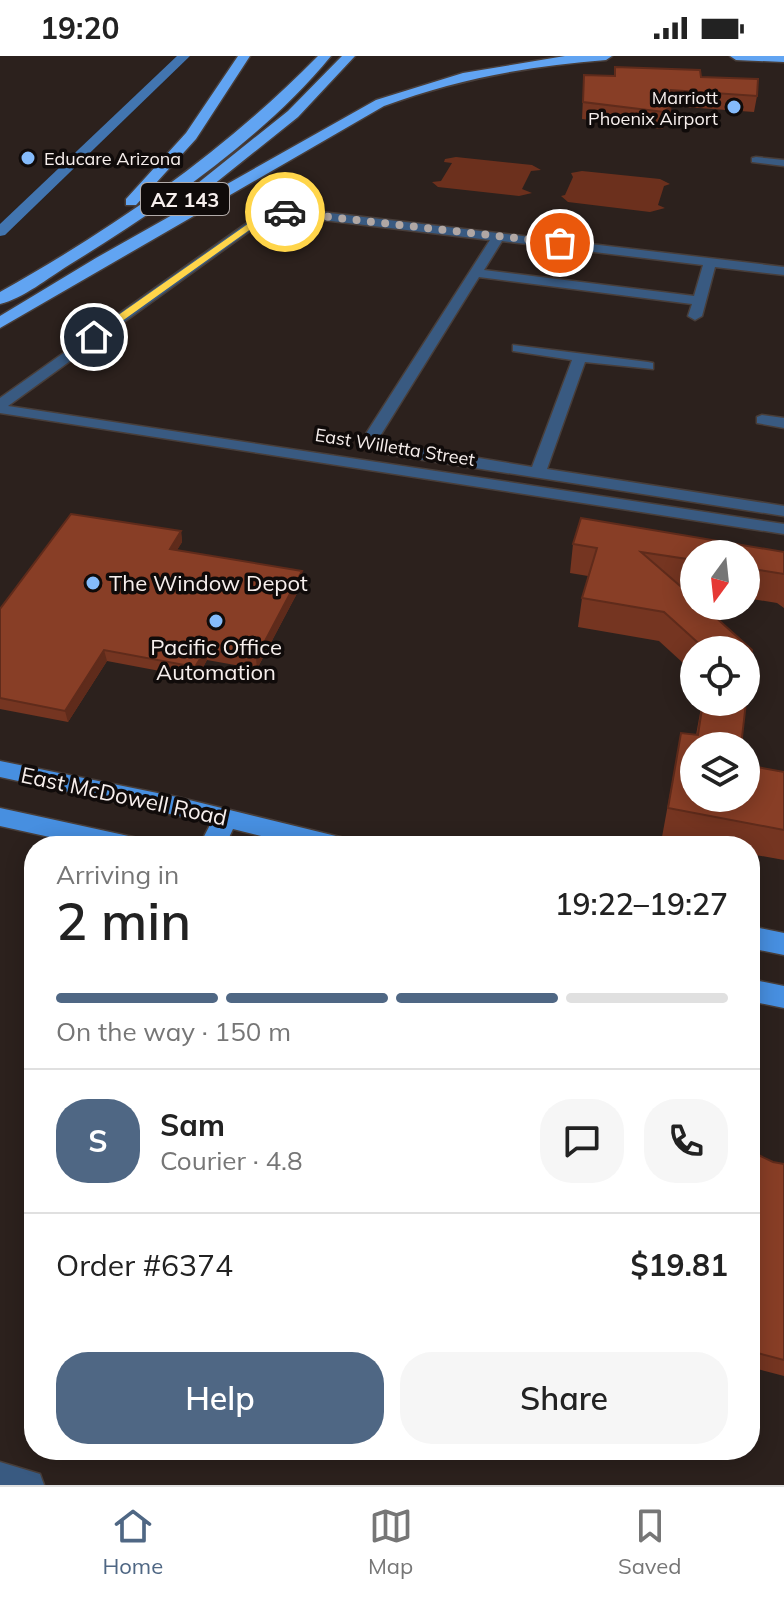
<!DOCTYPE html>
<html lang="en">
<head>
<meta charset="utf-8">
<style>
  :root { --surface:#fff; --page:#f6f6f6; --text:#222; --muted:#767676; --line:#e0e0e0; --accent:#4f6784 }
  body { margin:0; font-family:Mulish,sans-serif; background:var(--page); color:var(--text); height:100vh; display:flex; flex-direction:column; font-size:30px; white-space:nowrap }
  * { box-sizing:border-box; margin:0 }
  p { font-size:26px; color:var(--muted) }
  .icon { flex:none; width:44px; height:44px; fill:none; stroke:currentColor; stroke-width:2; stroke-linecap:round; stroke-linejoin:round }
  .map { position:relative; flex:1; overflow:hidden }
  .drawer { position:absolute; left:24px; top:780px; width:736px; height:624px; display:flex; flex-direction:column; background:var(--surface); border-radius:32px; box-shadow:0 4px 20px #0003 }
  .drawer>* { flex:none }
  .needle { width:52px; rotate:195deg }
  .fabs { position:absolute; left:680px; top:484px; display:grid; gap:16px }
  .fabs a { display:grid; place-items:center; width:80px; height:80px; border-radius:50%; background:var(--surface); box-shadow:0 4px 20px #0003; font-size:40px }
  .pin { position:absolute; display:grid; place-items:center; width:68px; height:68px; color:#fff; margin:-34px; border:4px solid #fff; border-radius:50%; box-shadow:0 2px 8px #0007 }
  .courier { position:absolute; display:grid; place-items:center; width:80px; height:80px; margin:-40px; border:6px solid #ffd54a; border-radius:50%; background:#fff; color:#222; box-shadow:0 2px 10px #0007 }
  .overview em { font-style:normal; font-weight:600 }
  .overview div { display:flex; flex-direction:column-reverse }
  .overview { display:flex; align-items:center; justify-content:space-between; height:136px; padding:0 32px }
  h1 { font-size:52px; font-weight:600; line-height:60px }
  .bar { display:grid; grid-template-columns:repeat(4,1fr); gap:12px 8px; align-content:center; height:96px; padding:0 32px }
  .bar i { height:10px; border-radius:6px; background:var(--line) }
  .bar .active { background:var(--accent) }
  .bar p { grid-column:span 4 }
  .line { display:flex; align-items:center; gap:20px; padding:0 32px; border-top:2px solid var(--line) }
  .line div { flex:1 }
  .round { display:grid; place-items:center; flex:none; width:84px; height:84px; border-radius:32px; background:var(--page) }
  .action { display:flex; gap:16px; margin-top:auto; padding:16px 32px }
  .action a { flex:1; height:92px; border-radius:32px; background:var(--accent); color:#fff; font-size:32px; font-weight:600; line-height:92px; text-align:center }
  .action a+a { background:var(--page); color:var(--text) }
  .status { display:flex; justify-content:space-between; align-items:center; height:56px; padding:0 40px; background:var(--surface); direction:ltr }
  .status svg { height:22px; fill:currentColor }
  .tab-bar { display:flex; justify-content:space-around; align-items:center; height:112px; border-top:2px solid var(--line); background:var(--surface); font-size:22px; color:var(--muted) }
  .tab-bar a { display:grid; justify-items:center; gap:4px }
  .tab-bar .active { color:var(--accent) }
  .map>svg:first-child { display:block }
  .green { fill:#6c301d }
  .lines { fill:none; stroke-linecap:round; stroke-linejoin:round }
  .canal { fill:#4275b0; fill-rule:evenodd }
  .street-casing { stroke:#483e3a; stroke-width:3 }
  .primary-casing { stroke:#483e3a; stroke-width:3 }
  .highway-casing { stroke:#483e3a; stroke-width:3 }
  .street { fill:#395a81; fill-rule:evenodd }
  .primary { fill:#478fe0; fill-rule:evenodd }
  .highway { fill:#61a4f2; fill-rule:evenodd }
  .wall { fill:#753521 }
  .shaded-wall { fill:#5f2b1b }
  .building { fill:#883e26; stroke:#5f2b1b; stroke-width:2 }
  .route { fill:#ffd54a }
  .done { stroke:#b0a7a4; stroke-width:8; stroke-dasharray:0 14.4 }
  .poi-dot { fill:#85bbfb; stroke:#100b0a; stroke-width:3 }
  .labels { text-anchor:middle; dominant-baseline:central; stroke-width:7; stroke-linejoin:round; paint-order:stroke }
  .far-poi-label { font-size:18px; fill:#f7efed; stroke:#100b0a; text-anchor:end }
  .far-street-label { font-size:18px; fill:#f7efed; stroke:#100b0a }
  .shield { fill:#100b0a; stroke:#b2aba9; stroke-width:2 }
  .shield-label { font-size:20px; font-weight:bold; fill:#f7efed }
  .poi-label { font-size:22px; fill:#f7efed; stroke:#100b0a; text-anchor:start }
  .street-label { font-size:22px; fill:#f7efed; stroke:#100b0a }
</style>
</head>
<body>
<div class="status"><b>19:20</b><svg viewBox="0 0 49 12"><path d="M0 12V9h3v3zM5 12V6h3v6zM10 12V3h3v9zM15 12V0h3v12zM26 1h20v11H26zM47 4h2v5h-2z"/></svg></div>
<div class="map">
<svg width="784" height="1429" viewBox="0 0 784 1429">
  <rect width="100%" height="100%" fill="#2c211d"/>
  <!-- green -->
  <path class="green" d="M456,101L532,109L541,114L531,115L522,133L532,137L519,140L438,131L432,126L441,125L452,107L444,106L445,103Z
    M582,115L660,123L670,128L664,130L658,149L665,152L650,156L568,146L561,140L565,139L573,121L571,117Z"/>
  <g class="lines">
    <!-- canal -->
    <path class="canal" d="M177,0H190L5,179L0,180V168Z"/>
    <defs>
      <path id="street" d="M756,101L784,104V110L752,106V102Z
        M271,150L784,211V219L715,211L702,260L695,264L688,260L692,248L479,221L377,385L532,411L572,304L513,295V289L648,306L653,307V313L585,306L547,413L784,450V460L379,397L360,387L490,184L273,158L8,350L784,468V478L0,357V342ZM502,185L703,209L694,240L484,214Z
        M762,359L784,362V372L757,367V361Z
        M0,1406L40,1418L44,1429H0Z"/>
      <path id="primary" d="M0,705L177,741L340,781L349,783L353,790H302L233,773L225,790H199L211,767L0,721Z
        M0,752L133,781L142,783L146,790H90L0,770Z
        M750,870L784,877V899L750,892Z
        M750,923L784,930V952L750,945Z"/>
      <path id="highway" d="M238,0H250L196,83L136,149H126V143L186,77Z
        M318,0H331C263,83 160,153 69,209C48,222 24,242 0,248V236C116,171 225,95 318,0Z
        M342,0H355L298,61L203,137H193V131L288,55Z
        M565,0H612L606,4C529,10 457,23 384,50L0,272V260L96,202L376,44L463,17Z
        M730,0H784V6L736,4Z"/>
    </defs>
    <!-- street casing -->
    <use href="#street" class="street-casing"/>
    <!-- primary casing -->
    <use href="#primary" class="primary-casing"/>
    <!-- highway casing -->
    <use href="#highway" class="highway-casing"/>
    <!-- street -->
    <use href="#street" class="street"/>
    <!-- primary -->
    <use href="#primary" class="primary"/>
    <!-- highway -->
    <use href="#highway" class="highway"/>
  </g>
  <!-- wall -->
  <path class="wall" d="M615,11L757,40L754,56L671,50L669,65L662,73L582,63L584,19L614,20Z
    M581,462L784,496V552L777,547L746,542V498H694V533L681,531L694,542V550H703L752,594L741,690H694V742H746V709L784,716V804L750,798V790H710L662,781L681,677L696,679L702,646H746V594H694V617L659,585L578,571L582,542L588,520L570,517L573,488Z
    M181,475L182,486L177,494L303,526L257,613L207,604L197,622L107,605L68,666L0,653V553Z
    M750,1095L773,1106L784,1108V1320L750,1311Z"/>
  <!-- shaded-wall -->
  <path class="shaded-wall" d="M672,49L669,65L662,73L664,56Z
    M181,475L182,486L171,504L170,493Z
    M302,515L303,526L257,613L256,602Z
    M206,593L207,604L197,622L195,611Z
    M104,594L107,605L68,666L65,655Z"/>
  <!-- building -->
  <path class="building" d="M615,11L700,14L701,21L758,23L757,40L671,34L672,49L664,56L583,46L584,19L615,20Z
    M71,458L181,475L170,493L302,515L256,602L206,593L195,611L104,594L65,655L0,642V553Z
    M581,462L784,496V518L746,512V498H694V504L641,496L694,542V550H703L752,594L741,690H694V742H746V709L784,716V774L668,752L681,677L698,679L703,646H746V594H706L664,556L582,542L597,492L573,488Z
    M750,1095L773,1106L784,1108V1304L750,1295Z"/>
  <!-- route -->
  <path class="route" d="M269,153L289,156L273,157L97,283H90V279Z"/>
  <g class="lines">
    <!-- done -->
    <path class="done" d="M285,156L560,187"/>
  </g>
  <!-- markers -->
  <g class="poi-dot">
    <circle cx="734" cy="51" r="8"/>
    <circle cx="28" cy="102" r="8"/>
    <circle cx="93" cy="527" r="8"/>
    <circle cx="216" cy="565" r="8"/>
  </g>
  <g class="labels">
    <!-- far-poi labels -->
    <g class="far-poi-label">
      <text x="718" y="41">Marriott<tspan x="718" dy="21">Phoenix Airport</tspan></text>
      <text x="44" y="102" text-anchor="start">Educare Arizona</text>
    </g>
    <!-- far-street labels -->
    <g class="far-street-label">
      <text transform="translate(395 391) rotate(9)">East Willetta Street</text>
    </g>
    <!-- shield labels -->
    <rect class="shield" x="141" y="127" width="88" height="32" rx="6"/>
    <g class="shield-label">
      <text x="185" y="143">AZ 143</text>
    </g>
    <!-- poi labels -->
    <g class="poi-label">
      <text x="109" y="527">The Window Depot</text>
      <text x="216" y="591" text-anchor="middle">Pacific Office<tspan x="216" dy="25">Automation</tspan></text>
    </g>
    <!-- street labels -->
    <g class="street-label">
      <text transform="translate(124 740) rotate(12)">East McDowell Road</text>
    </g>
  </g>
</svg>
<div class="fabs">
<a><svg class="needle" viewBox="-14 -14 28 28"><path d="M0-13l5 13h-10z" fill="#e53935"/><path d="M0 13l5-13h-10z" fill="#767676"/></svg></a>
<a><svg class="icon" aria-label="locate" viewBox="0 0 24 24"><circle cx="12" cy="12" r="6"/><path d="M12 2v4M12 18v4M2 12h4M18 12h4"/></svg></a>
<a><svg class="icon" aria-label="layers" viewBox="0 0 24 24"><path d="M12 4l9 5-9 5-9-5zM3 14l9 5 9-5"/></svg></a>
</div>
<div class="pin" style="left:560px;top:187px;background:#ea580c"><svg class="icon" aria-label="bag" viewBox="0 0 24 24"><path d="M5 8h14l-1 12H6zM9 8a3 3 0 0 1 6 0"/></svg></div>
<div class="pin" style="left:94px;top:281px;background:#1f2937"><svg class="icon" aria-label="home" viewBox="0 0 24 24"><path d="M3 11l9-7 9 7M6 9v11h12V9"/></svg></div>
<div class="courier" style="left:285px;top:156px"><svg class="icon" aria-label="car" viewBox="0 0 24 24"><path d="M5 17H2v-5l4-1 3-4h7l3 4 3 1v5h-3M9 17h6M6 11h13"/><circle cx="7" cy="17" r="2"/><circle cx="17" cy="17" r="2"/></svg></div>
<section class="drawer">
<div class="overview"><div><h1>2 min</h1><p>Arriving in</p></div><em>19:22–19:27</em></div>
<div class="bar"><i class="active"></i><i class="active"></i><i class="active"></i><i></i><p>On the way · 150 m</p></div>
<div class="line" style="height:144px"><b class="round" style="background:var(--accent);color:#fff">S</b><div><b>Sam</b><p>Courier · 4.8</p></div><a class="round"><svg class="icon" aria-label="chat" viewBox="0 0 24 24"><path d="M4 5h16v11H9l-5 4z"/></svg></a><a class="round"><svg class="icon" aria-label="phone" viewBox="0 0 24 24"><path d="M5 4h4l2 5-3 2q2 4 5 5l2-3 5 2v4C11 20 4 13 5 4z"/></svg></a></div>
<div class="line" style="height:104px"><div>Order #6374</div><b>$19.81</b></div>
<div class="action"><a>Help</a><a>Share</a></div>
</section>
</div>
<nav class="tab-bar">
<a class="active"><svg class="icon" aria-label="home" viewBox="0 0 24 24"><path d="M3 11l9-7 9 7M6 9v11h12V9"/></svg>Home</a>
<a><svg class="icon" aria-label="map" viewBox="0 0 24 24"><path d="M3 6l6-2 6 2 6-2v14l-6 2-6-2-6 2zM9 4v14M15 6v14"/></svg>Map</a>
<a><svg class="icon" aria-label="saved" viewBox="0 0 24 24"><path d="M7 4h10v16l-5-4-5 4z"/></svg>Saved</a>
</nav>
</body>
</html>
